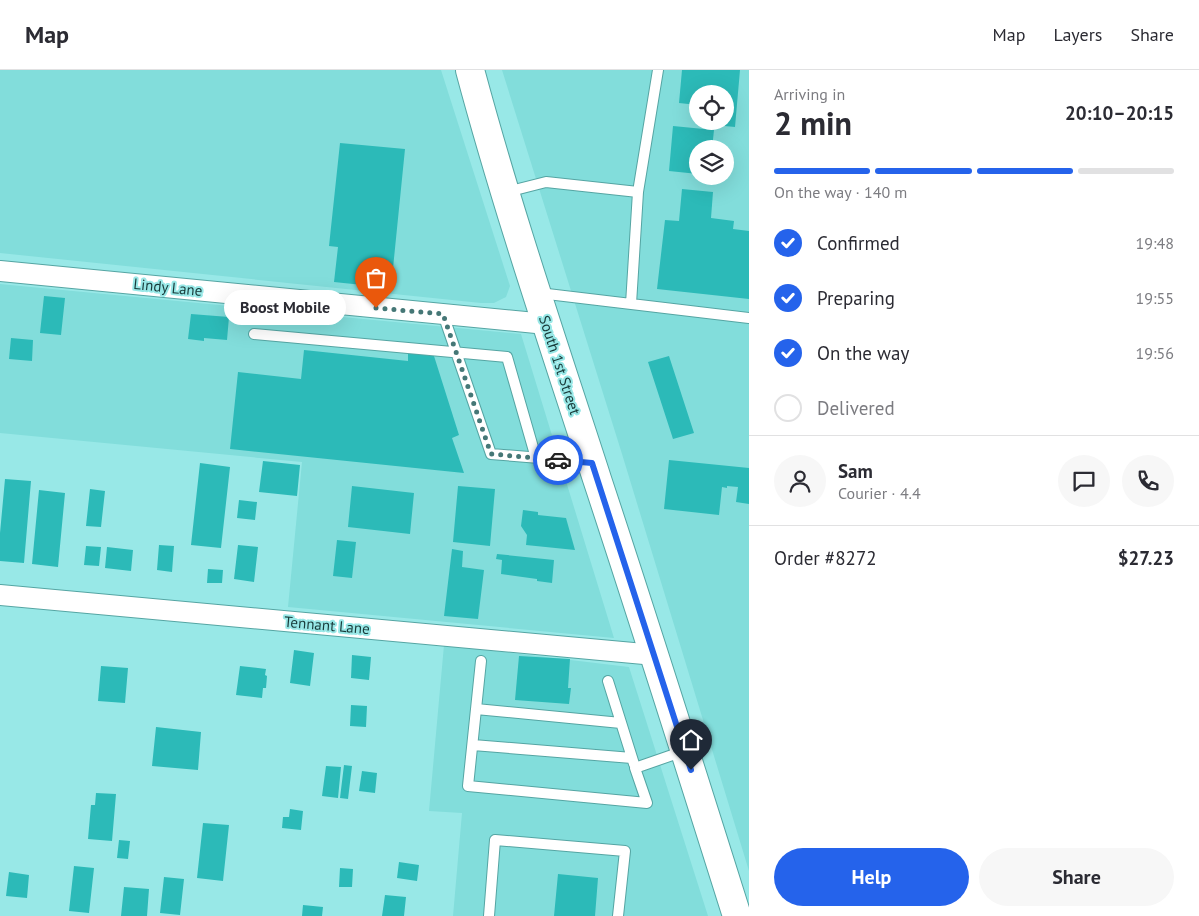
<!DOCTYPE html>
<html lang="en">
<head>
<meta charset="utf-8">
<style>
  :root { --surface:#fff; --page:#f7f7f7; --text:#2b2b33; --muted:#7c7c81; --line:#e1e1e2; --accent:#2563eb }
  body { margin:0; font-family:"PT Sans",sans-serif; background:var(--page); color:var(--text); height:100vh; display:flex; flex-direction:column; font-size:19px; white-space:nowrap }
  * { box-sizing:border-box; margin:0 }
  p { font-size:16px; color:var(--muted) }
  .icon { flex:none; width:28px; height:28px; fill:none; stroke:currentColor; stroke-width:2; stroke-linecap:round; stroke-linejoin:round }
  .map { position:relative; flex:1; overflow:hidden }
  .panel { display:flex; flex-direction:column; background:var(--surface); width:450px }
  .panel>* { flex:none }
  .buttons { position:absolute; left:689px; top:15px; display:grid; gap:10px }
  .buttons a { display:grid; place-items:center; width:45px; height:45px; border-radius:50%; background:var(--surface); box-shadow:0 5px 20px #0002; font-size:25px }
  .pin { position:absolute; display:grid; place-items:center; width:42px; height:42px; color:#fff; margin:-51px -21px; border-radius:50% 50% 50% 0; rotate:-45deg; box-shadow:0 0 5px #0007 }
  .pin .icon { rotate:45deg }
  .courier { position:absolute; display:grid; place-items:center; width:50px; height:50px; margin:-25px; border:4px solid #2563eb; border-radius:50%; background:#fff; color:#222; box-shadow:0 1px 6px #0007 }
  .bubble { position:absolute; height:35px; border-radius:18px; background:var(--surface); box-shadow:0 5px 20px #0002; font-size:16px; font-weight:600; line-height:35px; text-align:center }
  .summary em { font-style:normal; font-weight:600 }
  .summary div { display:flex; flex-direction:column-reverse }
  .summary { display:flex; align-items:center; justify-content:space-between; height:85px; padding:0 25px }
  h1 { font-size:32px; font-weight:600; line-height:38px }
  .bar { display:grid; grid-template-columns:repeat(4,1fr); gap:8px 5px; align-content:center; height:60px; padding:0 25px }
  .bar i { height:6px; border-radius:4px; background:var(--line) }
  .bar .selected { background:var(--accent) }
  .bar p { grid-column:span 4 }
  .line { display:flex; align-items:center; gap:12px; padding:0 25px; border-top:1px solid var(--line) }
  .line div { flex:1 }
  .round { display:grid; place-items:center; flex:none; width:52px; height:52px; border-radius:26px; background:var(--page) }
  ol { padding:0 25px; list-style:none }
  li { display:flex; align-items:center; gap:15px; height:55px }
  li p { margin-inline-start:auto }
  li .icon { padding:5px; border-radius:50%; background:var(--accent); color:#fff; stroke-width:4 }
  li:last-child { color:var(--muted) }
  li i { width:28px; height:28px; border:2px solid var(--line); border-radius:50% }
  .action { display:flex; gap:10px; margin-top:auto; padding:10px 25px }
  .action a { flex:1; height:58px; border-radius:30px; background:var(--accent); color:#fff; font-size:20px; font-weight:600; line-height:58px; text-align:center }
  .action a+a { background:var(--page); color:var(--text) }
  header { display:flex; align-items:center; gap:30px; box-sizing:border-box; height:70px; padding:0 25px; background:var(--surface); border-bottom:1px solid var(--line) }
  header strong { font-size:24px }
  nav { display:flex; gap:28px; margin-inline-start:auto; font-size:18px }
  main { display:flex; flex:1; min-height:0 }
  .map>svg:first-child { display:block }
  .built { fill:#82dddb; fill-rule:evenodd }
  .building { fill:#2cbab8 }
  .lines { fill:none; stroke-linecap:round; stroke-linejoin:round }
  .service-casing { stroke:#55a5a3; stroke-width:12 }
  .minor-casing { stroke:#55a5a3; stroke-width:22 }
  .secondary-casing { stroke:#55a5a3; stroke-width:30 }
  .service { stroke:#fff; stroke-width:10 }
  .minor { stroke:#fff; stroke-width:20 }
  .secondary { stroke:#fff; stroke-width:28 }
  .done { stroke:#457776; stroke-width:5; stroke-dasharray:0 9 }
  .route { stroke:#2563eb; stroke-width:6 }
  .labels { text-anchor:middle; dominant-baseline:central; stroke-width:4; stroke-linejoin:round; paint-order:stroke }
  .street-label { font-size:15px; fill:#183a39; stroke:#98e8e7 }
</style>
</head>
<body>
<header>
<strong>Map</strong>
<nav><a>Map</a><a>Layers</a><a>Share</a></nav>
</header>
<main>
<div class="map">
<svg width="749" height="846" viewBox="0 0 749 846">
  <rect width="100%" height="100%" fill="#98e8e7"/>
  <!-- built -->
  <path class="built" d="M0,0H441L510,216L506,227L494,233H481L0,183Z
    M502,0H749V801L622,384ZM698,24H725V51H698ZM698,79H725V106H698Z
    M0,214L521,264L614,568L288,537L302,392L0,363Z
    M444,575L629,597L708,846H453L462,743L429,741Z"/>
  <!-- building -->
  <path class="building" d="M682,0H740L735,57L704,54L705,51H725V24H698V35L679,33Z
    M673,56L714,60L712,79H698V104L669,101Z
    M340,73L405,79L391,218L334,212L338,177L329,176Z
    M682,119L713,122L711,148L734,151L733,159L749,161V229L657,219L665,150L679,151Z
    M44,226L65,228L61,265L40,263Z
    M191,244L229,247L227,270L204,268V271L188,269Z
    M11,268L33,270L32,291L9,289Z
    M304,280L408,291V283L434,286L459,365L452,368L464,403L230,379L238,302L301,309Z
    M669,286L694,363L673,369L648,292Z
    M669,390L749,398V434L736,432L738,417L727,416V418L722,417L719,445L664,439Z
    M263,391L300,395L297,426L259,422Z
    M200,393L230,397L221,478L191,475Z
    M5,409L31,411L24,493L0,491V463Z
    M352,416L414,423L410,464L348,457Z
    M458,416L495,419L490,476L453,472Z
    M90,419L105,421L101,457L86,456Z
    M39,420L65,423L58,497L32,494Z
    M239,430L257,432L255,450L237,448Z
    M523,440L538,442V445L566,448L575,480L526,475L527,465L521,456Z
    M337,470L356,472L352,508L333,506Z
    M159,475L174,476L172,502L157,500Z
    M238,475L258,477L254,512L234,509Z
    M86,476L101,477L99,496L84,495Z
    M107,477L133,480L131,501L105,498Z
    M452,479L463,481L462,497L484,500L478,549L444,546Z
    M497,484L554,490L552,513L537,511V509L501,504L502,490L496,489Z
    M208,499L223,500L222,513H207Z
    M294,580L314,583L310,616L290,613Z
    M352,585L371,587L369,610L351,608Z
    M519,586L570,589L568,618H571L569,634L515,630Z
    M101,596L128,598L125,633L98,631Z
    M240,596L266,599L265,605L267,606L266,618H263L262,628L236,625Z
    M351,635L367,636L366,657L350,656Z
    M156,657L201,662L198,700L152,696Z
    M344,695L352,696L348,729L340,728Z
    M326,696L341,697L338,728L322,726Z
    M362,701L377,703L375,723L359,721Z
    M96,723L116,724L112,771L88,769L91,735H95Z
    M290,739L303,741L301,760L282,758L283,747H289Z
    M203,753L229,755L223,811L197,808Z
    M119,770L130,771L128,789L117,788Z
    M399,792L419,795L417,811L397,808Z
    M74,796L94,798L89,843L69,841Z
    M340,798L353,799L352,817H339Z
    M9,802L29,805L27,828L6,826Z
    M558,804L598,808L595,846H554Z
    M164,807L184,809L180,845L160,843Z
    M124,817L149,819L147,846H121Z
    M385,825L406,827L404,846H382Z
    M303,835L323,837L322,846H302Z"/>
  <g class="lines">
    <defs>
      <path id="service" d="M507,122L546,112L638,122L658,0
        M539,223L749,248
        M631,234L638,122
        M443,244L491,384L589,392
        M254,264L507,287L536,388
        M481,591L468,716L647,733L635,698L684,681
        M608,611L634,694
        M476,639L621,653
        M473,675L632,688
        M489,846L495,770L625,781L618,846"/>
      <path id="minor" d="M0,201L546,254
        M0,525L655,585"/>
      <path id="secondary" d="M470,0C507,138 553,273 597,409C645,554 691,700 737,846"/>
    </defs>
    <!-- service casing -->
    <use href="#service" class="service-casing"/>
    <!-- minor casing -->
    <use href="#minor" class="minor-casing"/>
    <!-- secondary casing -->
    <use href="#secondary" class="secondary-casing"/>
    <!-- service -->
    <use href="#service" class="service"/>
    <!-- minor -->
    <use href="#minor" class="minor"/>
    <!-- secondary -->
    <use href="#secondary" class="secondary"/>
  </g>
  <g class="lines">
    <!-- done -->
    <path class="done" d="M376,238L443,244L491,384L558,390"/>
    <!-- route -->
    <path class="route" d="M558,390L592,393L691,700"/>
  </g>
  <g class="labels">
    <!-- street labels -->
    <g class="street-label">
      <text transform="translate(168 217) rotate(6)">Lindy Lane</text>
      <text transform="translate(560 295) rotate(72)">South 1st Street</text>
      <text transform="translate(327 555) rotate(5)">Tennant Lane</text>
    </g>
  </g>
</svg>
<div class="buttons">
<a><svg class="icon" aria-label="locate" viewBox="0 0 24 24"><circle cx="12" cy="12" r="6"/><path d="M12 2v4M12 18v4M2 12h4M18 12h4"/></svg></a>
<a><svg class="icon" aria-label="layers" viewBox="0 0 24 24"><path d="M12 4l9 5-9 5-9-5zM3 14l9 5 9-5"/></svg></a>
</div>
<div class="pin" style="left:376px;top:238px;background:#ea580c"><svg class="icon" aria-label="bag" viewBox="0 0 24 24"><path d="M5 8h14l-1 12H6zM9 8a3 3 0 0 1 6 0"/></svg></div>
<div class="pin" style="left:691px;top:700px;background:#1f2937"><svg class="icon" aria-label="home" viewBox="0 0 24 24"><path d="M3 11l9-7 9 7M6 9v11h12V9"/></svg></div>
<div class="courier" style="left:558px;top:390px"><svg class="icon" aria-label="car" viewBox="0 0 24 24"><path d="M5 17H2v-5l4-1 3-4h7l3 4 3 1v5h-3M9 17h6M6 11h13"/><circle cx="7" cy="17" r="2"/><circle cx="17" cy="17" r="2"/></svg></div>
<div class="bubble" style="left:224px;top:220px;width:122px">Boost Mobile</div>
</div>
<section class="panel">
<div class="summary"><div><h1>2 min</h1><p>Arriving in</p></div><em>20:10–20:15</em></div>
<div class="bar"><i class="selected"></i><i class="selected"></i><i class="selected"></i><i></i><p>On the way · 140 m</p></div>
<ol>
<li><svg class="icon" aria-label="check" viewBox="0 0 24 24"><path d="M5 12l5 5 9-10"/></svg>Confirmed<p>19:48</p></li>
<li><svg class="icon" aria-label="check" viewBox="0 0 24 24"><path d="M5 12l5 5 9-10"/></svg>Preparing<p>19:55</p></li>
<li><svg class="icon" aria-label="check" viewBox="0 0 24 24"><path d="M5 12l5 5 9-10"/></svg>On the way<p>19:56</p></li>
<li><i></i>Delivered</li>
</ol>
<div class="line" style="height:90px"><a class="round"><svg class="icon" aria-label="person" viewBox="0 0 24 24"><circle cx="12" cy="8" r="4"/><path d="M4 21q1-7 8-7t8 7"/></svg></a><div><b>Sam</b><p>Courier · 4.4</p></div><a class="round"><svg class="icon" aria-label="chat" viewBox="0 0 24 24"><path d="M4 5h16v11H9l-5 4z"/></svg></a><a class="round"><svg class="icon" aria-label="phone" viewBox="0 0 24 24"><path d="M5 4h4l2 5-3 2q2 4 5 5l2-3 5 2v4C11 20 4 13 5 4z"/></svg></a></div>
<div class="line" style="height:65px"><div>Order #8272</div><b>$27.23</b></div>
<div class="action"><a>Help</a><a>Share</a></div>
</section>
</main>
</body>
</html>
